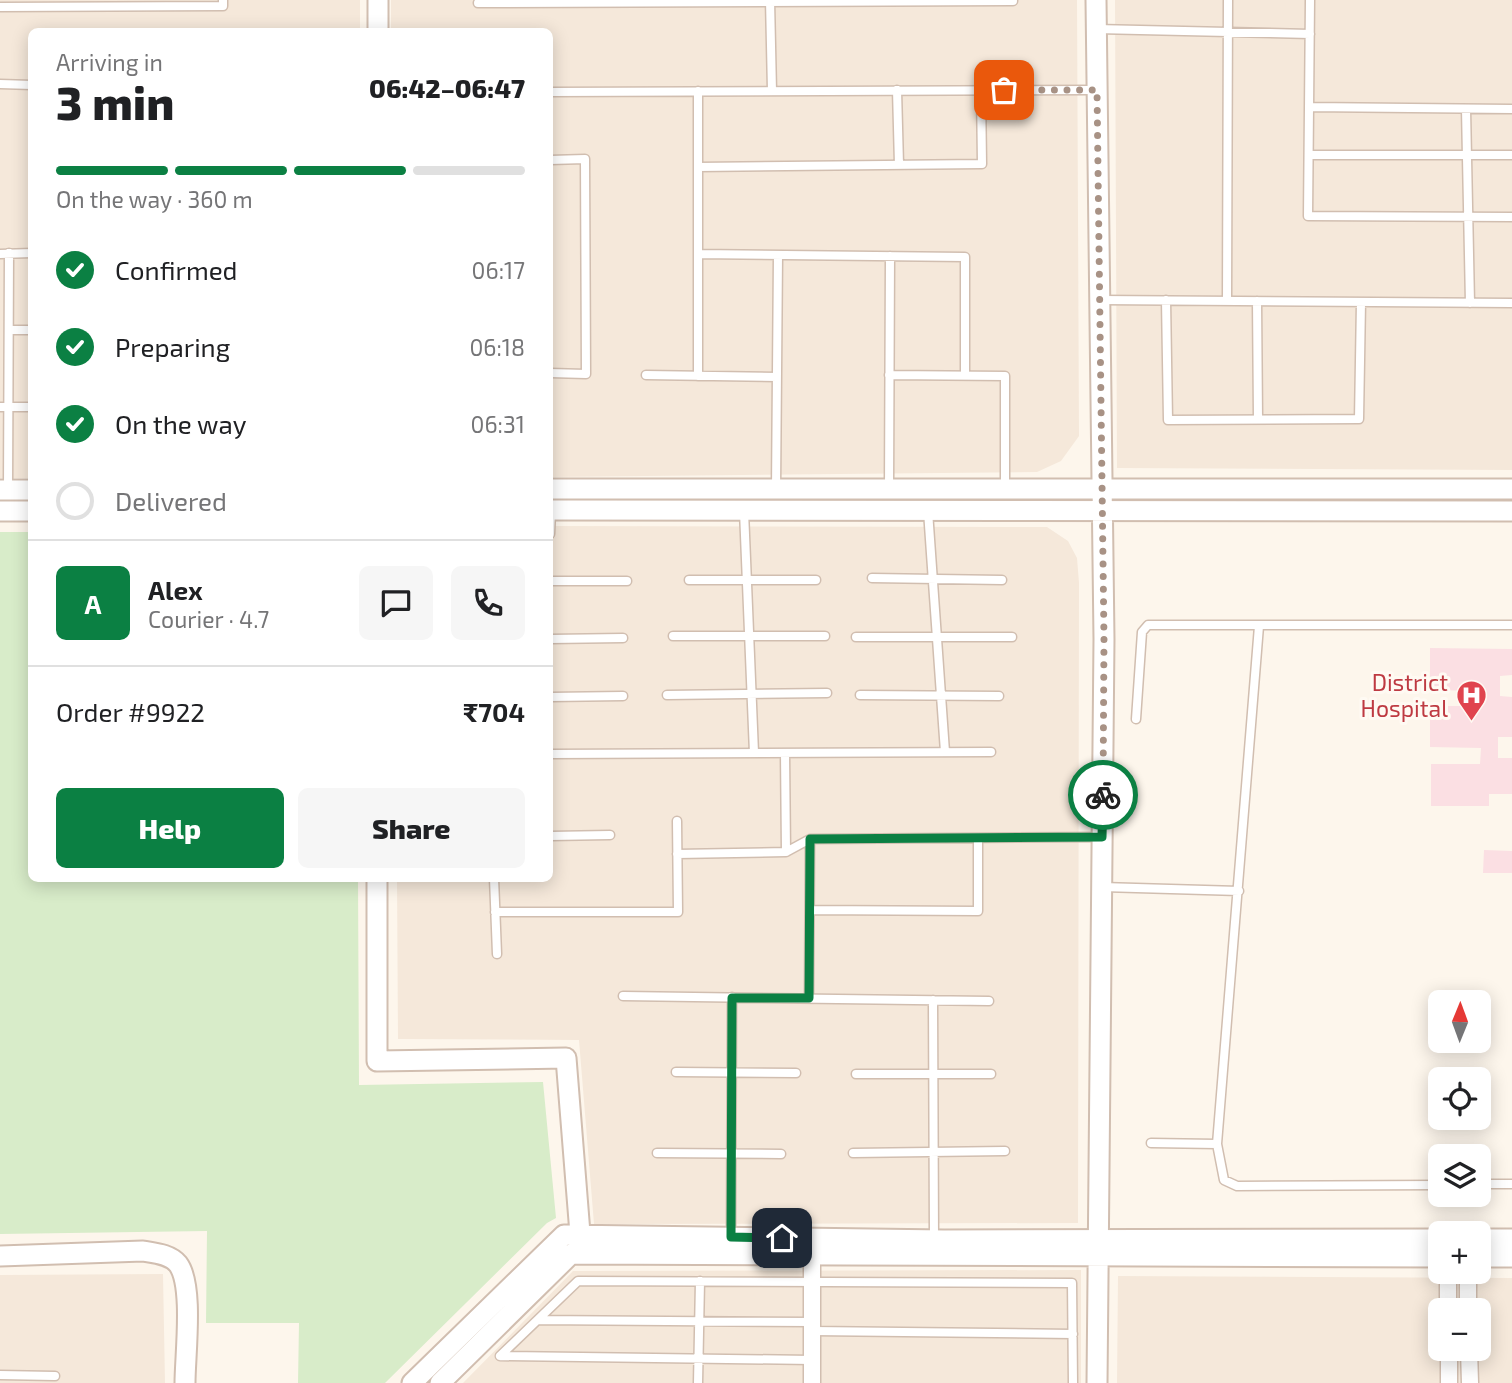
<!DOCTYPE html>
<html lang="en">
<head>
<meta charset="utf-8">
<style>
  :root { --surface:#fff; --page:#f6f6f6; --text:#202124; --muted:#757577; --line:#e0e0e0; --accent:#0b8043 }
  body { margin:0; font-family:"Exo 2",sans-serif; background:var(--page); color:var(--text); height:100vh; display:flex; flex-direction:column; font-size:26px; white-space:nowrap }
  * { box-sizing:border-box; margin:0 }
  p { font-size:23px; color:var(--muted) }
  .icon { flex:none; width:38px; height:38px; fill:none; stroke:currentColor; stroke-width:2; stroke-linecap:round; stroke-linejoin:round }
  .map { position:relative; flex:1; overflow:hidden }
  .details { position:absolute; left:28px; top:28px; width:525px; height:854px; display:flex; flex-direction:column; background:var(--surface); border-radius:10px; box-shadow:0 4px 18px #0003 }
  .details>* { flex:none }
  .needle { width:46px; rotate:1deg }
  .fabs { position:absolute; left:1428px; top:990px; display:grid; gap:14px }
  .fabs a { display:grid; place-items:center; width:63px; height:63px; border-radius:10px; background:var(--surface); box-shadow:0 4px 18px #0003; font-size:35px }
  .pin { position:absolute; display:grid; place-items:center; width:60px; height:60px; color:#fff; margin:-30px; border-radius:14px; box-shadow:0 4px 10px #0006 }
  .courier { position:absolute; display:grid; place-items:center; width:70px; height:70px; margin:-35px; border:5px solid #0b8043; border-radius:50%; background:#fff; color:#222; box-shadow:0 2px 9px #0007 }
  .overview em { font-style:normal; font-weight:800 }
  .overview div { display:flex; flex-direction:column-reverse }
  .overview { display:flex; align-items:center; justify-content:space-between; height:119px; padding:0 28px }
  h1 { font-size:46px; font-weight:800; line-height:52px }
  .bar { display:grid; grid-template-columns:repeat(4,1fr); gap:10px 7px; align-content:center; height:84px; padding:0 28px }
  .bar i { height:9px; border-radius:5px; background:var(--line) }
  .bar .on { background:var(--accent) }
  .bar p { grid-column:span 4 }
  .line { display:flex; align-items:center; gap:18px; padding:0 28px; border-top:2px solid var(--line) }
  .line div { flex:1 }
  .round { display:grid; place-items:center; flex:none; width:74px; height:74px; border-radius:10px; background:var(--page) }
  ol { padding:0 28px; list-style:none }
  li { display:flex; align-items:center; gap:21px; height:77px }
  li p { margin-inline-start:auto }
  li .icon { padding:7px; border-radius:50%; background:var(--accent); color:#fff; stroke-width:4 }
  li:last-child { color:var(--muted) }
  li i { width:38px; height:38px; border:4px solid var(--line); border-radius:50% }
  .action { display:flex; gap:14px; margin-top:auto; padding:14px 28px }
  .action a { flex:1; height:80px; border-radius:10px; background:var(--accent); color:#fff; font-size:28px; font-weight:800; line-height:80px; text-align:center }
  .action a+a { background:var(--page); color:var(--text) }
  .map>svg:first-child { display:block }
  .residential { fill:#f5e8da; fill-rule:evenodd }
  .medical { fill:#fbdfe3 }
  .green { fill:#d8ecc9 }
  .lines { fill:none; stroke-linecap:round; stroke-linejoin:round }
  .service-casing { stroke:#d1beb0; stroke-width:11 }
  .minor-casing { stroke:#d1beb0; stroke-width:19 }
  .tertiary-casing { stroke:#d1beb0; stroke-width:23 }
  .service { stroke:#fff; stroke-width:8 }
  .minor { stroke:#fff; stroke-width:16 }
  .tertiary { stroke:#fff; stroke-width:19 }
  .done { stroke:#a89285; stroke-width:7; stroke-dasharray:0 12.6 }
  .route { stroke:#0b8043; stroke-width:9 }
  .labels { text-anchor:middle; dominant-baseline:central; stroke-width:6; stroke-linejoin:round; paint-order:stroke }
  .health-label { font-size:23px; fill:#be3a42; stroke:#fffaf3; text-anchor:end }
</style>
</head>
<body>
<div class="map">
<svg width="1512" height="1383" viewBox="0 0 1512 1383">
  <rect width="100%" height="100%" fill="#fdf6ec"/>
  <!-- residential -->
  <path class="residential" d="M0,0H360V31L32,32L31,478H0Z
    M391,0H1077L1079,436L1061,461L1037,472L550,477V32H391Z
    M1115,0H1512V470L1117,468Z
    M550,526L1047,527L1068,541L1077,558L1079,583L1078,1223L594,1224L579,1040L398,1039L397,879L550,878Z
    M1081,1270V1383H463L573,1271Z
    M163,1274L165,1383H0V1275Z
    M1118,1276L1512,1278V1383H1117ZM1440,1311H1479V1349H1440Z"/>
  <!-- medical -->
  <path class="medical" d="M1430,648L1512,649V675L1500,676V696L1512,697V737H1498V758H1512V794H1489V806H1431V764H1480L1481,748L1430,747V706H1481V691L1430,690Z
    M1484,850L1512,851V873H1483Z"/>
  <!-- green -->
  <path class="green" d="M0,532H31L32,878L358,879L359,1085L543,1082L556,1218L547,1223L385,1383H298L299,1323H206L207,1231L0,1234Z"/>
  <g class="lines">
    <defs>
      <path id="service" d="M770,0L772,91
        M1310,0L1308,216L1512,217
        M478,3L1013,1
        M0,7L223,6V0
        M1096,29L1310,34
        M0,84L32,85
        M897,90L899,165
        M550,92L1096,90
        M1309,107L1512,109
        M1466,109L1470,303
        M1309,155H1512
        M550,160L585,159L586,374L550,373
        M698,167L982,164L981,90
        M0,254L32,253
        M698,254L965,257V375
        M1100,300L1512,303
        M1166,300L1168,420L1359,419L1361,302
        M1227,301L1228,0
        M1257,301L1258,419
        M9,330H32
        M646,375L777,377
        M889,375L1005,376V488
        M698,376V91
        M0,407H32
        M889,488L890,256
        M776,489L778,255
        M8,490L9,253
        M744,511L754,753
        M928,511L945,752
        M550,534L551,510
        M872,578L1002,580
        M689,580H816
        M550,581H627
        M1259,626L1217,1144L1224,1180L1237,1186L1440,1185
        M673,636H825
        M856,637H1012
        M550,639L623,638
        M667,695L827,693
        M860,695L999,696
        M550,697L623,696
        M1136,719L1142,632L1148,625H1512
        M785,753L786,852
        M550,754L991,752
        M550,836L610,835
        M677,854L786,852L810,839L1101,837
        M494,878L497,954
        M1102,887L1239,891
        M810,910L978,911V838
        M495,912H678L677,821
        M623,996L989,1001
        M809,998L810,839
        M933,1000L934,1238
        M676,1072L796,1073
        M856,1074H991
        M1151,1143L1217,1144
        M657,1153L781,1154
        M853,1153L1005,1151
        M1479,1184H1512
        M731,1236L732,997
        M538,1320L812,1322
        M812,1331L1073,1334
        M500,1356L578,1281L1072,1283L1073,1383
        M500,1356L812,1360
        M0,1375L55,1376
        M698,1383L700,1281"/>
      <path id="minor" d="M1448,1272V1311
        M1468,1272V1311
        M1449,1349V1383
        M1469,1349L1470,1383
        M812,1383V1255"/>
      <path id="tertiary" d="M1096,0L1104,639L1097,1383
        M378,32V0
        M550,489H1512
        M0,490H32
        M550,510L1512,511
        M0,511H32
        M377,878V1061L566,1058L581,1246
        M1479,1239H1512
        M0,1256L143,1251C154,1253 170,1254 178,1264C194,1285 185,1355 185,1383
        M1479,1257H1512
        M412,1383L564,1235L944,1240L1440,1239
        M440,1383L571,1254L1440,1257"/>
    </defs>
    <!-- service casing -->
    <use href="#service" class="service-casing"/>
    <!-- minor casing -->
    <use href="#minor" class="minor-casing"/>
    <!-- tertiary casing -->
    <use href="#tertiary" class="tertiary-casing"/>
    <!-- service -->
    <use href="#service" class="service"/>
    <!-- minor -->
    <use href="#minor" class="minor"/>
    <!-- tertiary -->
    <use href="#tertiary" class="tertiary"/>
  </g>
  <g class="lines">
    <!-- done -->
    <path class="done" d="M1004,90H1097L1104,639L1103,795"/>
    <!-- route -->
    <path class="route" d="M782,1238L731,1237L732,998H809L810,839L1102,837L1103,795"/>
  </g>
  <!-- icons -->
  <defs>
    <symbol id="hospital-pin" viewBox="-11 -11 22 30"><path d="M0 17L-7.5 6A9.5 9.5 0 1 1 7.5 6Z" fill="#e0444e" stroke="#fffaf3"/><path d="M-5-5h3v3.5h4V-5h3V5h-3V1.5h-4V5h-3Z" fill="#fff"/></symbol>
  </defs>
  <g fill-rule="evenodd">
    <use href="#hospital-pin" x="1454" y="678" width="35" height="47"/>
  </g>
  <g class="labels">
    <!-- health labels -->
    <g class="health-label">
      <text x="1448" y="682">District<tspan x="1448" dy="26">Hospital</tspan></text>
    </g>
  </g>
</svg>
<div class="fabs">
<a><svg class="needle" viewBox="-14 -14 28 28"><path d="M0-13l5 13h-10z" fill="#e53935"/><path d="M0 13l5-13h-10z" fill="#757577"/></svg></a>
<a><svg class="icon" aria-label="locate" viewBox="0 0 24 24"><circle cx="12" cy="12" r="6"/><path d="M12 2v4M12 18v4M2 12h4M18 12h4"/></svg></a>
<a><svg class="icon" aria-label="layers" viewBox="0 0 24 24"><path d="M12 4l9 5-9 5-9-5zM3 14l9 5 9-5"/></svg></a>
<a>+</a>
<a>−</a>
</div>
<div class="pin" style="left:1004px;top:90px;background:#ea580c"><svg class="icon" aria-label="bag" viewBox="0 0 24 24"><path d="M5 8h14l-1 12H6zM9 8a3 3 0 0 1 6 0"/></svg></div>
<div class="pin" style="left:782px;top:1238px;background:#1f2937"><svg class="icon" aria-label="home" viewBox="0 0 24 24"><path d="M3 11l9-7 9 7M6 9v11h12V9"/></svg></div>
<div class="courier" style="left:1103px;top:795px"><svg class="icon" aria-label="bike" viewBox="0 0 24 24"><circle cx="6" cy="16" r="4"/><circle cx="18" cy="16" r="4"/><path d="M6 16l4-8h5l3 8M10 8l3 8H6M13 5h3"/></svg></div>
<section class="details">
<div class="overview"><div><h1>3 min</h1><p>Arriving in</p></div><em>06:42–06:47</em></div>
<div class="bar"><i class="on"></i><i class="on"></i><i class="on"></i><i></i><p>On the way · 360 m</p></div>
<ol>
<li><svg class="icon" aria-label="check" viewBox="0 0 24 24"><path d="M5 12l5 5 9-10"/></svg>Confirmed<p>06:17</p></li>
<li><svg class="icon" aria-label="check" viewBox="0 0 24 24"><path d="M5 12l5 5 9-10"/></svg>Preparing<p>06:18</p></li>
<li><svg class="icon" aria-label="check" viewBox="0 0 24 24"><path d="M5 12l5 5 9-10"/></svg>On the way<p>06:31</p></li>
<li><i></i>Delivered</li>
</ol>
<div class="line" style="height:126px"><b class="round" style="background:var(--accent);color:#fff">A</b><div><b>Alex</b><p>Courier · 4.7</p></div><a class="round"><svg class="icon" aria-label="chat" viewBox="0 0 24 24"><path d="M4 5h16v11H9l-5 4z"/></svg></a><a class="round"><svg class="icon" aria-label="phone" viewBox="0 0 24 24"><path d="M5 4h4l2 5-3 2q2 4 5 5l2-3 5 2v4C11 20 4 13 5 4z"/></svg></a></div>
<div class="line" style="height:91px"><div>Order #9922</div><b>₹704</b></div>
<div class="action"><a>Help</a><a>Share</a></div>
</section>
</div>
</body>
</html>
